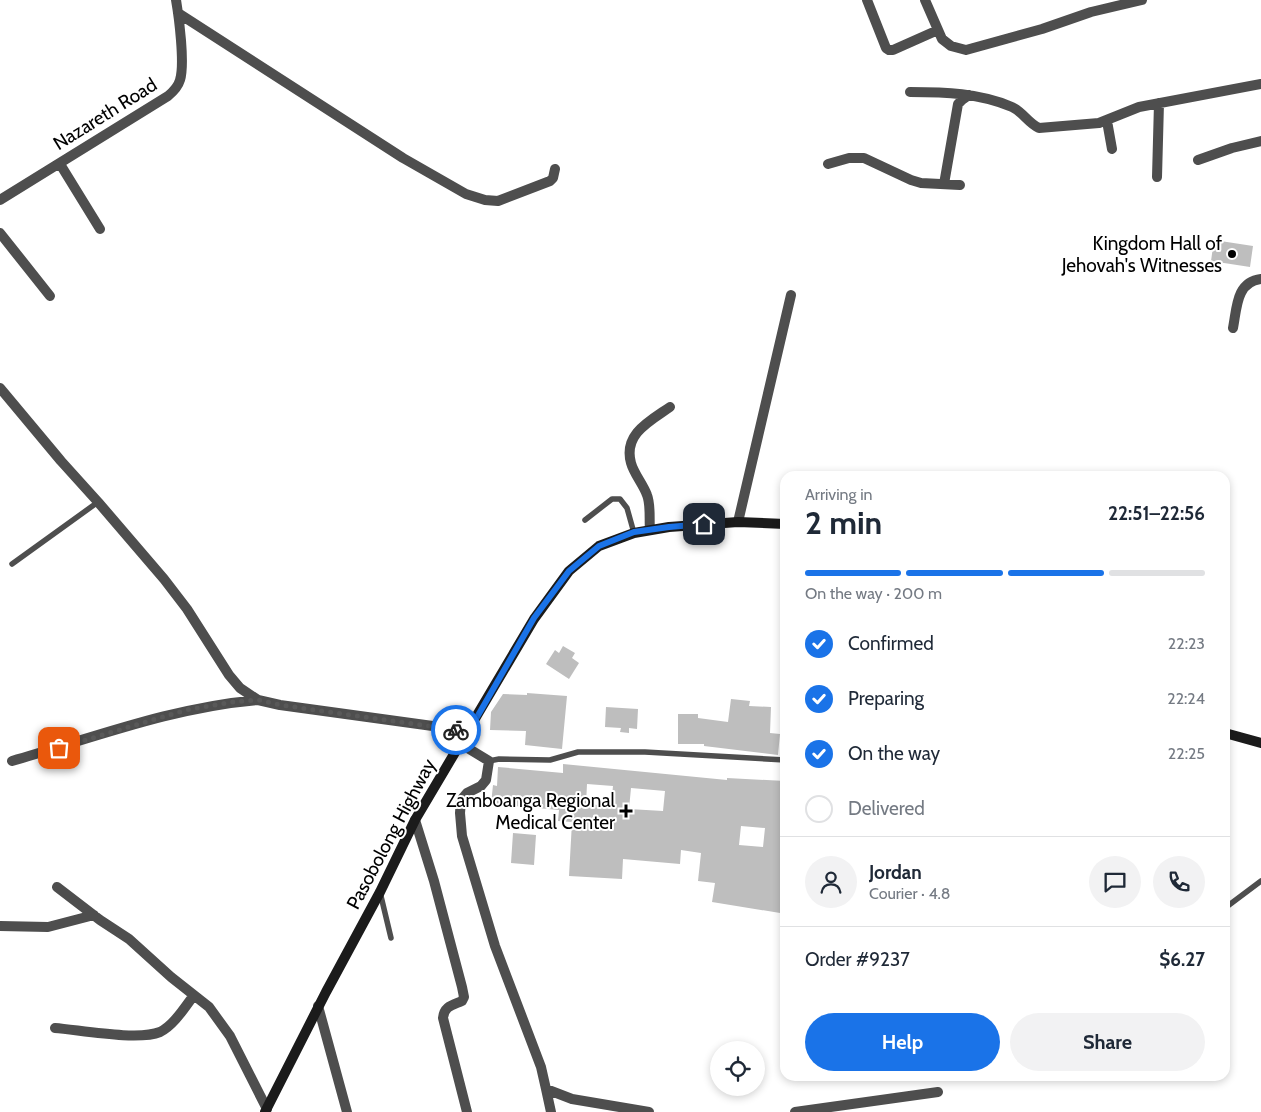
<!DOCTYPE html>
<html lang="en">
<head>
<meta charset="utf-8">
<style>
  :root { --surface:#fff; --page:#f2f2f3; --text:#1f2937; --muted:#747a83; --line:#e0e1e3; --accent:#1a73e8 }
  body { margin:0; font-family:Cabin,sans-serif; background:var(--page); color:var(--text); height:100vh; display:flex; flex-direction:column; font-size:19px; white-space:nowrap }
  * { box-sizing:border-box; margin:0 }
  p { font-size:16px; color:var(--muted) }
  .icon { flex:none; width:28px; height:28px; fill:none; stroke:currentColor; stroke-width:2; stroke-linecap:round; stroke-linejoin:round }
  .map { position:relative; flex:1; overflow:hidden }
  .panel { position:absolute; left:780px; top:471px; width:450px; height:610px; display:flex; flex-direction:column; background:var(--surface); border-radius:15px; box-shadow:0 2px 8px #0003 }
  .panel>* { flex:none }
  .tools { position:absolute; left:710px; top:1041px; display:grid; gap:10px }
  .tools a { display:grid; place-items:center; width:55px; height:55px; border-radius:50%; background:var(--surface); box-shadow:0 2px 8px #0003; font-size:25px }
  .pin { position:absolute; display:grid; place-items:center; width:42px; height:42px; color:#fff; margin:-21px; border-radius:10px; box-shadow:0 2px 8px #0006 }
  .courier { position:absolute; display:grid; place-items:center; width:50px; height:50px; margin:-25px; border:4px solid #1a73e8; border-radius:50%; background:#fff; color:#222; box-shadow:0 1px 6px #0007 }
  .summary em { font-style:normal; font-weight:700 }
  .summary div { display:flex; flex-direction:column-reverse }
  .summary { display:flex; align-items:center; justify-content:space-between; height:85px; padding:0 25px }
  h1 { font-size:32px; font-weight:700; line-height:38px }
  .bar { display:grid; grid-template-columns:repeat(4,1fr); gap:8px 5px; align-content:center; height:60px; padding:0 25px }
  .bar i { height:6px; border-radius:4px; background:var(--line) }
  .bar .on { background:var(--accent) }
  .bar p { grid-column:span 4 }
  .line { display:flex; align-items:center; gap:12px; padding:0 25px; border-top:1px solid var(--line) }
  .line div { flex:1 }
  .round { display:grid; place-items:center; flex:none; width:52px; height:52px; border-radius:26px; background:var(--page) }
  ol { padding:0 25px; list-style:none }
  li { display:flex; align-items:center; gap:15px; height:55px }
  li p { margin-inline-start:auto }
  li .icon { padding:5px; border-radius:50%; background:var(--accent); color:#fff; stroke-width:4 }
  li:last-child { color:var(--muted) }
  li i { width:28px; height:28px; border:2px solid var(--line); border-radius:50% }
  .primary-button { display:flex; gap:10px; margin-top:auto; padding:10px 25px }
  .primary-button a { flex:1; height:58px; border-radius:30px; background:var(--accent); color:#fff; font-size:20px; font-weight:700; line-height:58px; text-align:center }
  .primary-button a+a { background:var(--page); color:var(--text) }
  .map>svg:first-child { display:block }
  .building { fill:#bebebe; fill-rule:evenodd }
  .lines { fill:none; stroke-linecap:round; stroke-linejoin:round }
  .lane { stroke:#4e4e4e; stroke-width:5.5 }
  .street { stroke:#4e4e4e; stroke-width:10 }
  .secondary { stroke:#1b1b1b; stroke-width:10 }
  .done { stroke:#595959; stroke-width:5; stroke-dasharray:0 9 }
  .route { stroke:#1a73e8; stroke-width:6 }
  .poi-dot { fill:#000; stroke:#fff; stroke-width:2 }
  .labels { text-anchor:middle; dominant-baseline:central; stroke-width:4; stroke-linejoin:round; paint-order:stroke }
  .street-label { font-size:19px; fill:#000; stroke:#fff }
  .poi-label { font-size:19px; fill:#000; stroke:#fff; text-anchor:end }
</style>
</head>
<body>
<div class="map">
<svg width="1261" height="1112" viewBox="0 0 1261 1112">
  <rect width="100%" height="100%" fill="#fff"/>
  <!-- building -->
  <path class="building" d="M1214,240L1253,246L1250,267L1211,261Z
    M563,646L575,653L572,658L579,663L569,679L546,664L555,650L559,653Z
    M527,693L567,696L562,749L525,745L526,731L490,730L491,712L503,694L527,695Z
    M731,699L750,701L749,706L771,707L770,733L780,734L778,755L704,746V744H678V714H698V718L728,722Z
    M606,707L638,709L637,729L629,728V733L620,732L621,728L605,727Z
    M563,764L727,780V778L785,781V806L781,849H785V885L780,913L712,902L715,883L698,881L701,853L681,850L680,864L623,859L622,879L569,876L572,822L558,821L559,810L491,804L493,785L497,786L498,767L563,773ZM587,784L613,786L611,806L586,804ZM631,788L665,791L663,811L629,809ZM741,826L765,828L763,847L739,845Z
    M513,833L536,835L534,865L511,863Z"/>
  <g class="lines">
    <!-- lane -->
    <path class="lane" d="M585,520L612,499H620L627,508L634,533
      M12,564L98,502
      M489,761L499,759L550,760L578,752H645L785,760
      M380,892L391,938
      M1225,908L1261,881"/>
    <!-- street -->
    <path class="street" d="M867,0L886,48L889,50H893L938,30
      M925,0L942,39L951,46L966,50L1042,29L1091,12L1142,0
      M178,13L403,158L466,194L485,200L498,201L550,181L553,178L555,169
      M910,92C944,92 980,93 1012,107C1023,112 1028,123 1039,128L1099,123L1139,107L1261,84
      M1107,121L1112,149
      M1198,160L1232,148L1261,141
      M60,164L100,229
      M828,164L849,158H864L911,180L921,183L960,185
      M1157,177L1159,103
      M944,184L958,104L962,100L969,95
      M0,200L168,96C174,91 178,87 180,80C185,64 179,17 176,0
      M0,233L50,296
      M1233,328C1237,308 1236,282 1261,279
      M0,388L61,461L98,502L164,579L187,609L229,675L240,688L258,700L280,705L469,731
      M738,522L791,295
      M650,530C649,519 651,505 647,495C643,484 634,474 631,463C623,434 650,421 670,407
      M461,744L489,761L486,780L481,786L467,793L461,800L460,813L462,836L495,946L541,1067L546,1089L572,1099L649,1112
      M12,761C93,738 173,707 258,700
      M415,820L434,881L462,987L464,997L462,1001C453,1005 444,1006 443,1018L467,1112
      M57,887L100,920L129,939L171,977L209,1007L230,1036L267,1109
      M0,926L48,927L94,915
      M318,1006L347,1112
      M55,1028C80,1030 138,1041 160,1032C174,1025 185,1007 194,995
      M546,1089L551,1112
      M795,1112L938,1092"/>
    <!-- secondary -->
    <path class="secondary" d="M1225,733L1261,743
      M265,1112L326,992L380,892L415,820L534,619L569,571L599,546L634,533L669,527L738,522L785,524"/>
  </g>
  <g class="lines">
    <!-- done -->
    <path class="done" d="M59,748L186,710L232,702L258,700L280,705L456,730"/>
    <!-- route -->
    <path class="route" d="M456,730L469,731L534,618L569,571L599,546L634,532L669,527L704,524"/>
  </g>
  <!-- markers -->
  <g class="poi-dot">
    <circle cx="1232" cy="254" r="5"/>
    <path d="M623.5 803.5h5v5h5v5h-5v5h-5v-5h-5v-5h5z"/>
  </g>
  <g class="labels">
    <!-- street labels -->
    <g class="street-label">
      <text transform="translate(105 114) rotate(-32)">Nazareth Road</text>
      <text transform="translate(391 834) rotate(-62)">Pasobolong Highway</text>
    </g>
    <!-- poi labels -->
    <g class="poi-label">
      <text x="1222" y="243">Kingdom Hall of<tspan x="1222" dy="22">Jehovah's Witnesses</tspan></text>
      <text x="615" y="800">Zamboanga Regional<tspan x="615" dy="22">Medical Center</tspan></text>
    </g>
  </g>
</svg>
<div class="tools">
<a><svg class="icon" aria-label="locate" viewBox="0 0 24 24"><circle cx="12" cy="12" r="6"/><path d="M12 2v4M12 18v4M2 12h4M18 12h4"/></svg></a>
</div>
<div class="pin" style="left:59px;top:748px;background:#ea580c"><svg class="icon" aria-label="bag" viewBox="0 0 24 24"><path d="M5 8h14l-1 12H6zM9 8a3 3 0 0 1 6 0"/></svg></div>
<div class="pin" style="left:704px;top:524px;background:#1f2937"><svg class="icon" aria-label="home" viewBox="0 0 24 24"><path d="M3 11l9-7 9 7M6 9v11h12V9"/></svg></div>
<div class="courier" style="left:456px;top:730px"><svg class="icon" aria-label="bike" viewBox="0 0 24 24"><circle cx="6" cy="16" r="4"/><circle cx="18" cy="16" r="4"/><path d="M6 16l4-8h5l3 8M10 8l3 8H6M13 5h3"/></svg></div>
<section class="panel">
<div class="summary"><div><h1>2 min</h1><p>Arriving in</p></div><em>22:51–22:56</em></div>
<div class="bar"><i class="on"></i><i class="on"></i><i class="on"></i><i></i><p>On the way · 200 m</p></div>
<ol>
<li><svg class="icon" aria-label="check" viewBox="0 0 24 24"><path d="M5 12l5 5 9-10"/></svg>Confirmed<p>22:23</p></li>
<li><svg class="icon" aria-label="check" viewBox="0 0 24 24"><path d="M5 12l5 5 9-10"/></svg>Preparing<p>22:24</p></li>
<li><svg class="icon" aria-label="check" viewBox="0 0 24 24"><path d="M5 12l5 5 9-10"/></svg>On the way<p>22:25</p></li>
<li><i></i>Delivered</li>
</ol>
<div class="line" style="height:90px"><a class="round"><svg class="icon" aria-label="person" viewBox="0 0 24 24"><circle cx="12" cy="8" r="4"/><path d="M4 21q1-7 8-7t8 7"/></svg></a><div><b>Jordan</b><p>Courier · 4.8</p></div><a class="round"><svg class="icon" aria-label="chat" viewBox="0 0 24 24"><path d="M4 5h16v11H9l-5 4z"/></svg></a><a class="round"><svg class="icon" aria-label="phone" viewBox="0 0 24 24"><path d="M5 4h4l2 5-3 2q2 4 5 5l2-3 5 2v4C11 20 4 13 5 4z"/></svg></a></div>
<div class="line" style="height:65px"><div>Order #9237</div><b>$6.27</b></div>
<div class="primary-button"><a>Help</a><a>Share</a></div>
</section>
</div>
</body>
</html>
